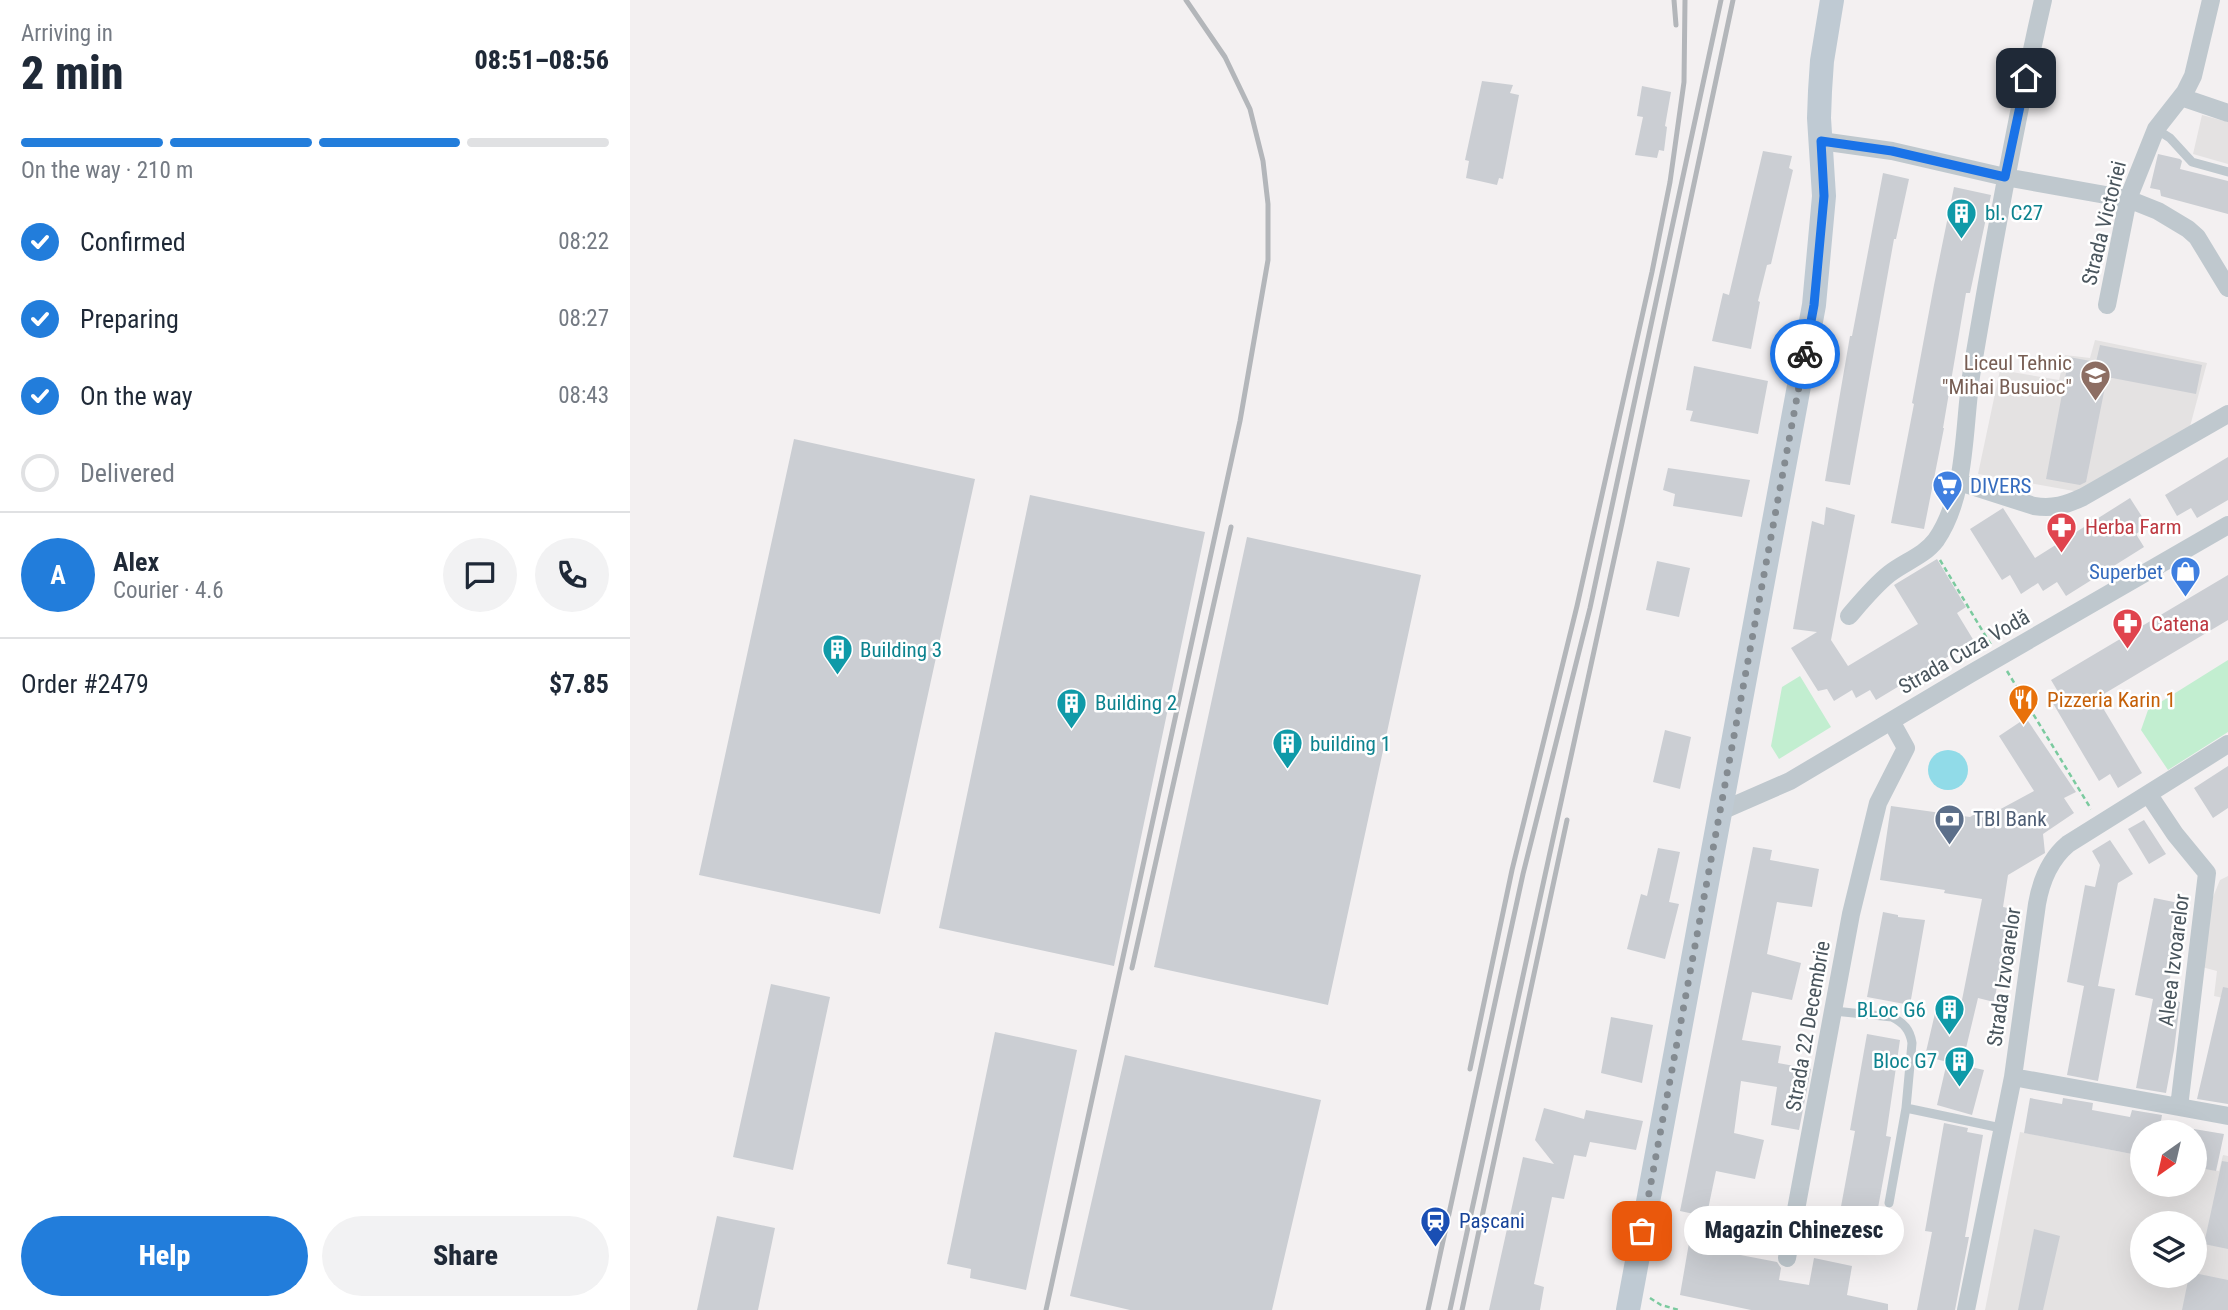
<!DOCTYPE html>
<html lang="en">
<head>
<meta charset="utf-8">
<style>
  :root { --surface:#fff; --page:#f2f2f3; --text:#1f2937; --muted:#747a83; --line:#e0e1e3; --accent:#227ddb }
  body { margin:0; font-family:"Roboto Condensed",sans-serif; background:var(--page); color:var(--text); height:100vh; display:flex; flex-direction:column; font-size:26px; white-space:nowrap }
  * { box-sizing:border-box; margin:0 }
  p { font-size:23px; color:var(--muted) }
  .icon { flex:none; width:38px; height:38px; fill:none; stroke:currentColor; stroke-width:2; stroke-linecap:round; stroke-linejoin:round }
  .map { position:relative; flex:1; overflow:hidden }
  .drawer { display:flex; flex-direction:column; background:var(--surface); width:630px }
  .drawer>* { flex:none }
  .needle { width:46px; rotate:214deg }
  .buttons { position:absolute; left:1500px; top:1120px; display:grid; gap:14px }
  .buttons a { display:grid; place-items:center; width:77px; height:77px; border-radius:50%; background:var(--surface); box-shadow:0 7px 28px #0002; font-size:35px }
  .pin { position:absolute; display:grid; place-items:center; width:60px; height:60px; color:#fff; margin:-30px; border-radius:14px; box-shadow:0 4px 10px #0006 }
  .courier { position:absolute; display:grid; place-items:center; width:70px; height:70px; margin:-35px; border:5px solid #1a73e8; border-radius:50%; background:#fff; color:#222; box-shadow:0 2px 9px #0007 }
  .bubble { position:absolute; height:49px; border-radius:24px; background:var(--surface); box-shadow:0 7px 28px #0002; font-size:23px; font-weight:800; line-height:49px; text-align:center }
  .overview em { font-style:normal; font-weight:800 }
  .overview div { display:flex; flex-direction:column-reverse }
  .overview { display:flex; align-items:center; justify-content:space-between; height:119px; padding:0 21px }
  h1 { font-size:46px; font-weight:800; line-height:52px }
  .bar { display:grid; grid-template-columns:repeat(4,1fr); gap:10px 7px; align-content:center; height:84px; padding:0 21px }
  .bar i { height:9px; border-radius:5px; background:var(--line) }
  .bar .current { background:var(--accent) }
  .bar p { grid-column:span 4 }
  .line { display:flex; align-items:center; gap:18px; padding:0 21px; border-top:2px solid var(--line) }
  .line div { flex:1 }
  .round { display:grid; place-items:center; flex:none; width:74px; height:74px; border-radius:37px; background:var(--page) }
  ol { padding:0 21px; list-style:none }
  li { display:flex; align-items:center; gap:21px; height:77px }
  li p { margin-inline-start:auto }
  li .icon { padding:7px; border-radius:50%; background:var(--accent); color:#fff; stroke-width:4 }
  li:last-child { color:var(--muted) }
  li i { width:38px; height:38px; border:4px solid var(--line); border-radius:50% }
  .primary-button { display:flex; gap:14px; margin-top:auto; padding:14px 21px }
  .primary-button a { flex:1; height:80px; border-radius:42px; background:var(--accent); color:#fff; font-size:28px; font-weight:800; line-height:80px; text-align:center }
  .primary-button a+a { background:var(--page); color:var(--text) }
  main { display:flex; flex:1; min-height:0 }
  .map>svg:first-child { display:block }
  .education { fill:#e4e2e2; fill-rule:evenodd }
  .green { fill:#c2eed0 }
  .water { fill:#91dbe8 }
  .building { fill:#cbced3 }
  .lines { fill:none; stroke-linecap:round; stroke-linejoin:round }
  .path { stroke:#7bca9f; stroke-width:2.5; stroke-dasharray:5 3.5; stroke-linecap:butt }
  .lane { stroke:#bfc8ce; stroke-width:9 }
  .street { stroke:#bfc8ce; stroke-width:18 }
  .secondary { stroke:#bfcad3; stroke-width:24 }
  .rail { stroke:#b3b6ba; stroke-width:5 }
  .done { stroke:#848b91; stroke-width:7; stroke-dasharray:0 12.6 }
  .route { stroke:#1a73e8; stroke-width:9 }
  .labels { text-anchor:middle; dominant-baseline:central; stroke-width:5; stroke-linejoin:round; paint-order:stroke }
  .culture-label { font-size:21px; fill:#0d838f; stroke:#fff; text-anchor:start }
  .street-label { font-size:21px; fill:#49555d; stroke:#fff }
  .education-label { font-size:21px; fill:#785e54; stroke:#fff; text-anchor:end }
  .shop-label { font-size:21px; fill:#366cbe; stroke:#fff; text-anchor:start }
  .health-label { font-size:21px; fill:#be3a42; stroke:#fff; text-anchor:start }
  .food-label { font-size:21px; fill:#c56008; stroke:#fff; text-anchor:start }
  .service-label { font-size:21px; fill:#4e5e75; stroke:#fff; text-anchor:start }
  .transit-label { font-size:21px; fill:#164399; stroke:#fff; text-anchor:start }
</style>
</head>
<body>
<main>
<section class="drawer">
<div class="overview"><div><h1>2 min</h1><p>Arriving in</p></div><em>08:51–08:56</em></div>
<div class="bar"><i class="current"></i><i class="current"></i><i class="current"></i><i></i><p>On the way · 210 m</p></div>
<ol>
<li><svg class="icon" aria-label="check" viewBox="0 0 24 24"><path d="M5 12l5 5 9-10"/></svg>Confirmed<p>08:22</p></li>
<li><svg class="icon" aria-label="check" viewBox="0 0 24 24"><path d="M5 12l5 5 9-10"/></svg>Preparing<p>08:27</p></li>
<li><svg class="icon" aria-label="check" viewBox="0 0 24 24"><path d="M5 12l5 5 9-10"/></svg>On the way<p>08:43</p></li>
<li><i></i>Delivered</li>
</ol>
<div class="line" style="height:126px"><b class="round" style="background:var(--accent);color:#fff">A</b><div><b>Alex</b><p>Courier · 4.6</p></div><a class="round"><svg class="icon" aria-label="chat" viewBox="0 0 24 24"><path d="M4 5h16v11H9l-5 4z"/></svg></a><a class="round"><svg class="icon" aria-label="phone" viewBox="0 0 24 24"><path d="M5 4h4l2 5-3 2q2 4 5 5l2-3 5 2v4C11 20 4 13 5 4z"/></svg></a></div>
<div class="line" style="height:91px"><div>Order #2479</div><b>$7.85</b></div>
<div class="primary-button"><a>Help</a><a>Share</a></div>
</section>
<div class="map">
<svg width="1598" height="1310" viewBox="0 0 1598 1310">
  <rect width="100%" height="100%" fill="#f3f0f1"/>
  <!-- education -->
  <path class="education" d="M1572,115L1598,122V164L1563,154Z
    M1465,340L1577,363L1558,434L1455,493L1348,474L1370,370L1429,380L1435,355L1460,358Z
    M1598,876V999L1584,996L1587,971L1572,967L1583,897L1590,880Z
    M1390,1132L1512,1156V1185H1564L1565,1167L1589,1171L1593,1155L1598,1156V1310H1355ZM1512,1223H1564V1276H1512Z"/>
  <!-- green -->
  <path class="green" d="M1598,660V732L1538,770L1511,730L1518,710Z
    M1170,676L1201,727L1149,759L1141,746L1152,687Z"/>
  <!-- water -->
  <path class="water" d="M1298 770a20 20 0 1 1 40 0a20 20 0 1 1-40 0Z"/>
  <!-- building -->
  <path class="building" d="M852,81L883,85L880,93L889,95L873,179L869,178L867,185L836,178L839,161L835,160Z
    M1012,86L1041,92L1035,126L1037,127L1034,151L1029,150L1027,158L1005,155L1013,117L1007,116Z
    M1133,151L1162,156L1159,168L1163,170L1141,264L1137,265L1128,301L1130,302L1121,349L1082,341L1093,293L1099,295Z
    M1528,154L1550,159L1552,161L1550,169L1598,181V214L1531,196L1530,190L1520,188Z
    M1253,173L1279,179L1266,239H1264L1220,485L1195,481L1220,336H1222Z
    M1324,187L1361,195L1340,293H1336L1313,428H1314L1294,529L1261,523L1284,404L1282,403L1304,285Z
    M1470,345L1572,365L1566,394L1477,377L1456,482L1450,485L1416,479L1439,357L1466,362Z
    M1064,366L1138,381L1128,434L1060,421L1063,411L1056,410Z
    M164,439L345,479L250,914L69,875Z
    M1598,457V500L1567,518L1561,508L1547,516L1535,495Z
    M1038,468L1120,480L1112,517L1043,506L1045,494L1033,490Z
    M400,495L575,532L484,966L309,928Z
    M1500,498L1518,526L1506,534L1514,547L1436,596L1427,582L1413,591L1408,583L1391,594L1380,575L1372,580L1340,529L1373,508L1405,558Z
    M1196,507L1225,515L1201,640L1218,666L1288,624L1264,585L1307,559L1336,607L1327,613L1344,641L1246,700L1240,690L1226,698L1222,690L1204,701L1197,689L1188,691L1161,648L1187,632L1163,629L1182,521L1194,525Z
    M617,537L791,575L698,1005L524,967Z
    M1027,561L1060,568L1049,617L1016,610Z
    M1598,575V620L1467,698L1512,773L1488,788L1480,774L1469,781L1421,700L1430,695L1421,680Z
    M1396,718L1446,792L1434,798L1444,813L1413,834L1415,853L1378,875L1373,907L1382,909L1364,1002L1348,998L1332,1065L1354,1070L1342,1115L1307,1105L1317,1062L1295,1056L1306,1009L1329,1015L1352,899L1314,893L1315,890L1250,880L1261,806L1340,817L1345,814L1354,818L1404,791L1369,736Z
    M1035,730L1061,737L1050,789L1023,782Z
    M1598,766V808L1583,818L1564,788Z
    M1514,820L1536,854L1519,864L1498,829Z
    M1480,840L1503,874L1488,883L1468,986L1485,989L1468,1081L1437,1075L1454,986L1437,982L1455,885L1465,887L1470,865L1462,851Z
    M1123,847L1142,850L1140,860L1189,869L1182,907L1147,902L1137,954L1171,963L1162,1000L1122,992L1112,1040L1151,1046L1148,1063L1181,1069L1169,1130L1141,1125L1147,1087L1111,1081L1104,1133L1134,1140L1125,1179L1086,1171L1076,1219L1106,1224L1100,1253L1147,1262L1151,1268L1149,1280L1179,1285L1184,1258L1222,1266L1217,1295L1258,1304V1310H1121L1050,1295L1064,1214L1050,1211Z
    M1028,848L1050,852L1039,902L1049,904L1035,959L997,949L1011,894L1017,896Z
    M1524,898L1554,904L1536,999L1550,1002L1544,1050L1536,1093L1506,1088L1523,999L1505,995Z
    M1253,912L1268,915V917L1295,920L1280,1005L1237,997Z
    M141,984L200,997L163,1170L103,1157Z
    M1593,987L1598,988V1104L1567,1099Z
    M981,1017L1023,1025L1012,1083L971,1073Z
    M365,1032L447,1050L396,1290L340,1278L341,1269L317,1264Z
    M1237,1034L1270,1040L1256,1136L1261,1137L1243,1235L1207,1228L1225,1131L1220,1130Z
    M495,1055L691,1100L642,1310H500L440,1296Z
    M1400,1098L1432,1104L1433,1098L1463,1103L1462,1110L1500,1117L1502,1110L1532,1115L1529,1132H1512V1156L1394,1133Z
    M914,1108L954,1119L956,1110L1013,1121L1006,1150L960,1142L956,1157L944,1155L934,1199L922,1197L904,1284L914,1287L910,1310H859L893,1157L924,1164L905,1140Z
    M1314,1123L1338,1128L1337,1132L1353,1135L1335,1237H1339L1325,1310H1287L1302,1232L1295,1231Z
    M1564,1129L1594,1134L1586,1171L1564,1167Z
    M1592,1161L1598,1162V1249L1574,1244Z
    M87,1216L145,1228L128,1310H67Z
    M1404,1229L1430,1236L1413,1310H1388Z
    M1564,1273L1598,1280V1310H1552L1559,1276H1564Z"/>
  <g class="lines">
    <!-- path -->
    <path class="path" d="M1310,560L1361,645
      M1377,671L1461,809
      M1020,1298L1031,1305L1049,1310"/>
    <!-- lane -->
    <path class="lane" d="M1526,129L1540,138L1562,162L1598,172
      M1204,1011L1262,1017C1274,1023 1280,1030 1282,1043L1276,1108L1259,1203
      M1276,1108L1371,1128"/>
    <!-- street -->
    <path class="street" d="M1551,97L1598,113
      M1191,141L1262,151L1375,177L1498,199L1528,211L1558,229L1567,237L1598,288
      M1477,305L1498,199L1526,129L1555,92L1563,76L1581,0
      M1329,482L1404,506C1423,509 1436,505 1453,497L1598,414
      M1219,616C1231,602 1244,586 1259,574C1274,562 1294,556 1306,540C1338,494 1333,423 1342,370C1363,246 1385,122 1413,0
      M1519,795L1545,834L1577,873L1549,1107L1598,1116
      M1089,812L1160,781L1340,674L1598,525
      M1383,1077L1549,1107
      M1157,1258L1221,914L1248,803L1276,748L1261,721
      M1336,1310L1383,1077L1407,904C1411,881 1419,860 1438,844L1598,744"/>
    <!-- secondary -->
    <path class="secondary" d="M998,1310L1184,305L1194,196L1189,118L1190,91L1192,61L1202,0"/>
    <!-- rail -->
    <path class="rail" d="M1044,0L1046,25
      M502,968L601,527
      M840,1069L882,870L947,606L1022,272L1040,182L1054,82L1055,0
      M416,1310L610,421L638,260V204L633,161L620,109L595,57L556,0
      M798,1310L893,874L960,608L1091,0
      M820,1310L992,523L1103,0
      M832,1310L937,820"/>
  </g>
  <g class="lines">
    <!-- done -->
    <path class="done" d="M1012,1231L1175,354"/>
    <!-- route -->
    <path class="route" d="M1175,354L1184,305L1194,196L1191,141L1262,151L1375,177L1396,78"/>
  </g>
  <!-- icons -->
  <defs>
    <symbol id="building-pin" viewBox="-11 -11 22 30"><path d="M0 17L-7.5 6A9.5 9.5 0 1 1 7.5 6Z" fill="#0f9aa8" stroke="#fff"/><path d="M-4-6H4V6H1V3H-1V6H-4ZM-2.5-4.3h1.7v1.8h-1.7ZM.8-4.3h1.7v1.8H.8ZM-2.5-1h1.7V.8h-1.7ZM.8-1h1.7V.8H.8Z" fill="#fff"/></symbol>
    <symbol id="school-pin" viewBox="-11 -11 22 30"><path d="M0 17L-7.5 6A9.5 9.5 0 1 1 7.5 6Z" fill="#8d6e63" stroke="#fff"/><path d="M0-5L7-2L0 1L-7-2ZM-4 1L0 2.5L4 1V4Q0 6-4 4Z" fill="#fff"/></symbol>
    <symbol id="supermarket-pin" viewBox="-11 -11 22 30"><path d="M0 17L-7.5 6A9.5 9.5 0 1 1 7.5 6Z" fill="#3f7fe0" stroke="#fff"/><path d="M-6-5.5h2.5l.6 2H6L4.5 2H-2.5L-4.4-4H-6ZM-1.5 3.2a1.3 1.3 0 1 0 .1 0ZM3 3.2a1.3 1.3 0 1 0 .1 0Z" fill="#fff"/></symbol>
    <symbol id="pharmacy-pin" viewBox="-11 -11 22 30"><path d="M0 17L-7.5 6A9.5 9.5 0 1 1 7.5 6Z" fill="#e0444e" stroke="#fff"/><path d="M-2-6h4v4h4v4h-4v4h-4v-4h-4v-4h4Z" fill="#fff"/></symbol>
    <symbol id="shop-pin" viewBox="-11 -11 22 30"><path d="M0 17L-7.5 6A9.5 9.5 0 1 1 7.5 6Z" fill="#3f7fe0" stroke="#fff"/><path d="M-5-2.5h2.3a2.7 3.5 0 0 1 5.4 0H5L5.5 6h-11ZM-1.5-2.5h3a1.5 2.3 0 0 0-3 0Z" fill="#fff"/></symbol>
    <symbol id="restaurant-pin" viewBox="-11 -11 22 30"><path d="M0 17L-7.5 6A9.5 9.5 0 1 1 7.5 6Z" fill="#e8710a" stroke="#fff"/><path d="M-5-6h1v4h1v-4h1v4h1v-4h1v5L-1.5 .5V6h-2V.5L-5-1ZM5-6V6H3V1.5H1.5Q1.5-4 5-6Z" fill="#fff"/></symbol>
    <symbol id="bank-pin" viewBox="-11 -11 22 30"><path d="M0 17L-7.5 6A9.5 9.5 0 1 1 7.5 6Z" fill="#5c6f8a" stroke="#fff"/><path d="M-6-4H6V4H-6ZM0-2.3a2.3 2.3 0 1 0 0 4.6a2.3 2.3 0 1 0 0-4.6Z" fill="#fff"/></symbol>
    <symbol id="station-pin" viewBox="-11 -11 22 30"><path d="M0 17L-7.5 6A9.5 9.5 0 1 1 7.5 6Z" fill="#1a4fb4" stroke="#fff"/><path d="M-3-6H3Q5-6 5-4V2Q5 4 3 4L4.5 6H3L1.5 4h-3L-3 6H-4.5L-3 4Q-5 4-5 2V-4Q-5-6-3-6ZM-3.5-4v3h7v-3ZM-3.5 1v1.5H-2V1ZM2 1v1.5H3.5V1Z" fill="#fff"/></symbol>
  </defs>
  <g fill-rule="evenodd">
    <use href="#building-pin" x="1314" y="196" width="35" height="47"/>
    <use href="#school-pin" x="1448" y="358" width="35" height="47"/>
    <use href="#supermarket-pin" x="1300" y="468" width="35" height="47"/>
    <use href="#pharmacy-pin" x="1414" y="510" width="35" height="47"/>
    <use href="#shop-pin" x="1538" y="554" width="35" height="47"/>
    <use href="#pharmacy-pin" x="1480" y="606" width="35" height="47"/>
    <use href="#building-pin" x="190" y="632" width="35" height="47"/>
    <use href="#restaurant-pin" x="1376" y="682" width="35" height="47"/>
    <use href="#building-pin" x="424" y="686" width="35" height="47"/>
    <use href="#building-pin" x="640" y="726" width="35" height="47"/>
    <use href="#bank-pin" x="1302" y="802" width="35" height="47"/>
    <use href="#building-pin" x="1302" y="992" width="35" height="47"/>
    <use href="#building-pin" x="1312" y="1044" width="35" height="47"/>
    <use href="#station-pin" x="788" y="1204" width="35" height="47"/>
  </g>
  <g class="labels">
    <!-- culture labels -->
    <g class="culture-label">
      <text x="1355" y="213">bl. C27</text>
      <text x="230" y="650">Building 3</text>
      <text x="465" y="703">Building 2</text>
      <text x="680" y="744">building 1</text>
      <text x="1296" y="1010" text-anchor="end">BLoc G6</text>
      <text x="1307" y="1061" text-anchor="end">Bloc G7</text>
    </g>
    <!-- street labels -->
    <g class="street-label">
      <text transform="translate(1474 223) rotate(-76)">Strada Victoriei</text>
      <text transform="translate(1334 652) rotate(-30)">Strada Cuza Vodă</text>
      <text transform="translate(1544 960) rotate(-83)">Aleea Izvoarelor</text>
      <text transform="translate(1374 977) rotate(-82)">Strada Izvoarelor</text>
      <text transform="translate(1178 1026) rotate(-80)">Strada 22 Decembrie</text>
    </g>
    <!-- education labels -->
    <g class="education-label">
      <text x="1442" y="363">Liceul Tehnic<tspan x="1442" dy="24">"Mihai Busuioc"</tspan></text>
    </g>
    <!-- shop labels -->
    <g class="shop-label">
      <text x="1340" y="486">DIVERS</text>
      <text x="1533" y="572" text-anchor="end">Superbet</text>
    </g>
    <!-- health labels -->
    <g class="health-label">
      <text x="1455" y="527">Herba Farm</text>
      <text x="1521" y="624">Catena</text>
    </g>
    <!-- food labels -->
    <g class="food-label">
      <text x="1417" y="700">Pizzeria Karin 1</text>
    </g>
    <!-- service labels -->
    <g class="service-label">
      <text x="1343" y="819">TBI Bank</text>
    </g>
    <!-- transit labels -->
    <g class="transit-label">
      <text x="829" y="1221">Pașcani</text>
    </g>
  </g>
</svg>
<div class="buttons">
<a><svg class="needle" viewBox="-14 -14 28 28"><path d="M0-13l5 13h-10z" fill="#e53935"/><path d="M0 13l5-13h-10z" fill="#747a83"/></svg></a>
<a><svg class="icon" aria-label="layers" viewBox="0 0 24 24"><path d="M12 4l9 5-9 5-9-5zM3 14l9 5 9-5"/></svg></a>
</div>
<div class="pin" style="left:1012px;top:1231px;background:#ea580c"><svg class="icon" aria-label="bag" viewBox="0 0 24 24"><path d="M5 8h14l-1 12H6zM9 8a3 3 0 0 1 6 0"/></svg></div>
<div class="pin" style="left:1396px;top:78px;background:#1f2937"><svg class="icon" aria-label="home" viewBox="0 0 24 24"><path d="M3 11l9-7 9 7M6 9v11h12V9"/></svg></div>
<div class="courier" style="left:1175px;top:354px"><svg class="icon" aria-label="bike" viewBox="0 0 24 24"><circle cx="6" cy="16" r="4"/><circle cx="18" cy="16" r="4"/><path d="M6 16l4-8h5l3 8M10 8l3 8H6M13 5h3"/></svg></div>
<div class="bubble" style="left:1054px;top:1206px;width:220px">Magazin Chinezesc</div>
</div>
</main>
</body>
</html>
